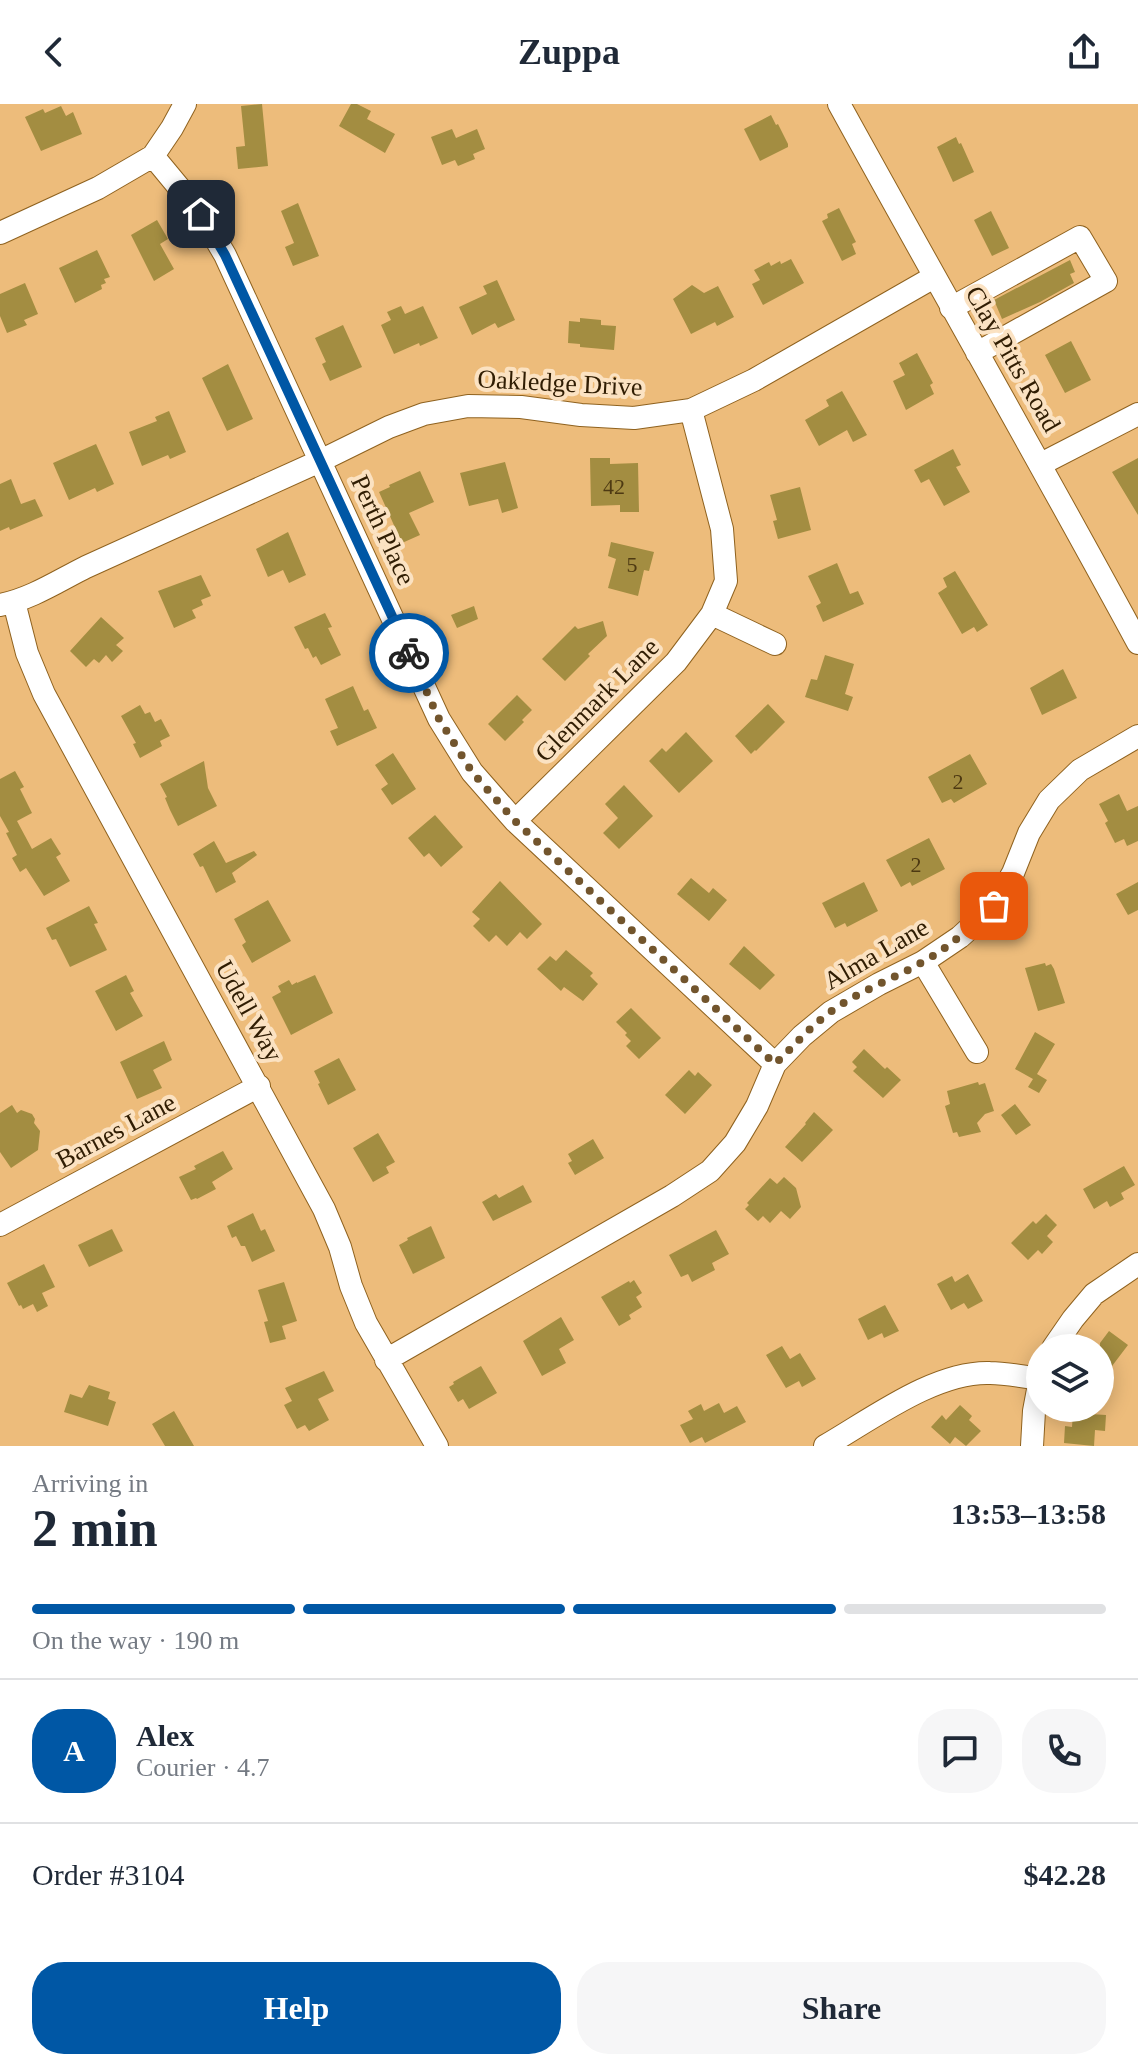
<!DOCTYPE html>
<html lang="en">
<head>
<meta charset="utf-8">
<style>
  :root { --surface:#fff; --page:#f6f6f7; --text:#1f2937; --muted:#747a83; --line:#e0e1e3; --accent:#0057a5 }
  body { margin:0; font-family:"Times New Roman",serif; background:var(--page); color:var(--text); height:100vh; display:flex; flex-direction:column; font-size:30px; white-space:nowrap }
  * { box-sizing:border-box; margin:0 }
  p { font-size:26px; color:var(--muted) }
  .icon { flex:none; width:44px; height:44px; fill:none; stroke:currentColor; stroke-width:2; stroke-linecap:round; stroke-linejoin:round }
  .map { position:relative; height:1342px; overflow:hidden }
  .sheet { display:flex; flex-direction:column; background:var(--surface); flex:1 }
  .sheet>* { flex:none }
  .fabs { position:absolute; left:1026px; top:1230px; display:grid; gap:16px }
  .fabs a { display:grid; place-items:center; width:88px; height:88px; border-radius:50%; background:var(--surface); box-shadow:0 4px 20px #0003; font-size:40px }
  .pin { position:absolute; display:grid; place-items:center; width:68px; height:68px; color:#fff; margin:-34px; border-radius:16px; box-shadow:0 4px 12px #0006 }
  .courier { position:absolute; display:grid; place-items:center; width:80px; height:80px; margin:-40px; border:6px solid #0057a5; border-radius:50%; background:#fff; color:#222; box-shadow:0 2px 10px #0007 }
  .summary em { font-style:normal; font-weight:700 }
  .summary div { display:flex; flex-direction:column-reverse }
  .summary { display:flex; align-items:center; justify-content:space-between; height:136px; padding:0 32px }
  h1 { font-size:52px; font-weight:700; line-height:60px }
  .bar { display:grid; grid-template-columns:repeat(4,1fr); gap:12px 8px; align-content:center; height:96px; padding:0 32px }
  .bar i { height:10px; border-radius:6px; background:var(--line) }
  .bar .current { background:var(--accent) }
  .bar p { grid-column:span 4 }
  .line { display:flex; align-items:center; gap:20px; padding:0 32px; border-top:2px solid var(--line) }
  .line div { flex:1 }
  .round { display:grid; place-items:center; flex:none; width:84px; height:84px; border-radius:32px; background:var(--page) }
  .cta { display:flex; gap:16px; margin-top:auto; padding:16px 32px }
  .cta a { flex:1; height:92px; border-radius:32px; background:var(--accent); color:#fff; font-size:32px; font-weight:700; line-height:92px; text-align:center }
  .cta a+a { background:var(--page); color:var(--text) }
  header { display:flex; justify-content:space-between; align-items:center; height:104px; padding:0 32px; background:var(--surface); font-size:36px; font-weight:700 }
  .map>svg:first-child { display:block }
  .building { fill:#a38d41 }
  .lines { fill:none; stroke-linecap:round; stroke-linejoin:round }
  .minor-casing { stroke:#8f621f; stroke-width:24 }
  .minor { stroke:#fff; stroke-width:22 }
  .done { stroke:#72552d; stroke-width:8; stroke-dasharray:0 14.4 }
  .route { stroke:#0057a5; stroke-width:10 }
  .labels { text-anchor:middle; dominant-baseline:central; stroke-width:8; stroke-linejoin:round; paint-order:stroke }
  .number-label { font-size:22px; fill:#4d3912 }
  .street-label { font-size:26px; fill:#301d03; stroke:#fbe2c2 }
</style>
</head>
<body>
<header><svg class="icon" aria-label="back" viewBox="0 0 24 24"><path d="M15 5l-7 7 7 7"/></svg>Zuppa<svg class="icon" aria-label="share" viewBox="0 0 24 24"><path d="M12 15V3M7 8l5-5 5 5M5 13v7h14v-7"/></svg></header>
<div class="map">
<svg width="1138" height="1342" viewBox="0 0 1138 1342">
  <rect width="100%" height="100%" fill="#edbc7b"/>
  <!-- building -->
  <path class="building" d="M262,0L268,62L238,65L236,43L245,42L241,2Z
    M351,0H357L371,7L367,15L395,30L385,49L339,22Z
    M61,2L66,12L73,8L82,30L41,47L25,13L43,5L45,9Z
    M771,11L776,21L778,20L788,40V43L760,57L744,25Z
    M452,25L456,34L477,25L485,45L473,50L475,55L458,62L455,56L442,61L431,33Z
    M956,33L959,40L961,39L974,68L953,78L937,43Z
    M298,99L319,152L293,162L285,143L294,139L281,107Z
    M839,104L856,138L852,140L856,150L842,157L822,117L828,114L827,110Z
    M991,107L1009,144L992,152L974,116Z
    M157,116L168,135L160,140L174,165L154,177L131,131Z
    M97,146L110,173L104,175L106,179L101,181L102,185L75,199L59,164Z
    M791,155L804,179L763,201L752,180L760,176L754,166L769,158L771,162L780,157L781,160Z
    M1070,156L1075,168L1070,170L1074,179L1040,198L1002,215L994,196Z
    M497,176L515,216L498,224L495,219L472,231L459,203L487,190L483,182Z
    M25,179L38,210L24,216L27,221L7,229L0,212V190Z
    M692,181L704,189L718,182L734,213L717,222L715,218L691,230L673,195Z
    M401,202L405,210L423,202L438,234L420,242L419,239L394,250L381,221L391,216L387,208Z
    M580,214L601,216V221L616,222L614,246L580,243V240L568,239L569,217L580,218Z
    M343,221L362,263L330,277L322,260L326,258L315,234Z
    M1071,237L1091,276L1065,289L1045,251Z
    M917,249L933,279L930,281L934,290L906,306L893,277L905,271L899,259Z
    M228,260L253,315L227,327L202,274Z
    M842,287L867,331L853,338L847,326L819,342L805,316L829,302L826,296Z
    M169,307L186,348L170,355L168,351L142,362L129,328L157,317L155,313Z
    M96,340L114,380L97,388L95,384L69,396L53,359Z
    M953,345L961,361L956,363L970,388L944,402L929,375L921,379L914,366Z
    M590,354H610V360L638,359L639,408H620V401L591,402Z
    M1138,354V411L1112,368Z
    M505,358L518,404L502,409L498,395L469,402L460,369Z
    M420,367L434,398L409,409L420,431L402,439L379,388L390,383L389,381Z
    M11,375L21,400L35,395L43,412L10,426L9,423L0,427V380Z
    M800,383L811,426L778,435L773,417L777,416L770,391Z
    M288,428L306,471L289,479L283,466L268,473L256,445Z
    M611,438L654,448L649,467L644,466L638,492L608,484L616,455L608,452Z
    M837,459L850,490L858,487L864,500L823,518L816,502L821,499L808,472Z
    M955,467L988,521L977,528L974,523L962,530L938,489L947,483L943,474Z
    M201,471L211,492L201,496L203,501L192,506L196,514L174,524L158,487Z
    M474,502L478,515L457,524L451,511Z
    M325,509L332,523L328,524L341,551L321,561L316,552L313,554L308,544L305,545L294,523Z
    M101,513L124,534L116,541L123,547L112,558L106,551L99,559L94,555L86,563L70,547Z
    M603,517L607,532L588,550L590,552L565,577L542,555L575,522L578,525Z
    M825,551L854,560L845,590L853,593L848,607L805,593L811,575L817,576Z
    M1063,565L1077,594L1042,611L1030,584Z
    M353,582L364,607L368,605L377,624L337,642L330,627L338,624L325,595Z
    M517,591L532,606L522,616L524,618L505,637L488,620Z
    M768,600L785,618L756,647L755,646L751,650L735,632Z
    M140,601L145,610L150,608L155,618L161,615L170,632L160,637L162,642L140,654L133,640L136,639L121,612Z
    M686,628L713,657L679,689L649,657L662,644L666,648Z
    M393,649L416,685L392,701L381,685L388,680L375,661Z
    M970,650L987,680L954,699L951,695L942,699L928,673Z
    M204,657L208,684L217,702L178,722L170,706L165,694L167,693L160,680Z
    M15,667L24,683L20,685L32,709L17,717L32,745L51,734L61,750L56,753L70,777L44,792L26,764L20,768L12,754L17,751L6,729L9,728L0,712V675Z
    M624,681L653,712L619,745L603,729L618,714L605,700Z
    M1119,690L1127,707L1138,702V737L1127,742L1124,735L1115,739L1105,719L1108,717L1099,700Z
    M435,711L463,743L441,763L429,749L424,753L408,734Z
    M929,734L945,765L912,782L910,778L901,783L886,756Z
    M214,737L226,759L254,747L257,751L232,769L236,778L216,789L203,762L200,763L193,750Z
    M691,774L709,789L713,784L727,796L709,817L677,790Z
    M500,777L542,820L527,835L520,828L507,842L496,831L489,838L473,822L480,815L472,808Z
    M864,778L878,807L847,823L845,819L835,824L822,799Z
    M1138,778V806L1128,811L1116,790Z
    M268,796L291,837L252,859L242,841L246,838L234,815Z
    M89,802L98,819L94,820L107,846L70,863L56,835L52,836L46,824Z
    M744,842L775,871L760,886L729,860Z
    M566,846L593,869L590,872L598,880L583,897L564,883L561,887L537,865L550,852L556,857Z
    M1045,859L1046,862L1051,860L1054,865L1065,899L1038,907L1025,864Z
    M126,871L134,887L130,889L143,912L116,927L95,887Z
    M315,871L333,909L291,931L272,893L281,888L278,882L289,876L292,881L297,878V879Z
    M631,904L661,934L639,955L626,942L631,937L625,931L627,929L616,918Z
    M1035,928L1055,940L1037,970L1047,976L1039,989L1028,983L1033,975L1015,965Z
    M164,937L172,956L153,966L162,984L137,995L120,958Z
    M864,945L885,965L887,963L901,976L883,994L853,967L857,963L852,958Z
    M339,954L356,986L328,1001L318,980L320,979L314,967Z
    M689,966L695,972L698,968L712,981L685,1010L665,991Z
    M978,978L979,981L985,979L994,1007L985,1010L977,1019L981,1028L959,1033L957,1028L953,1029L945,1002L950,1000L947,987Z
    M1015,1000L1031,1021L1016,1031L1001,1011Z
    M12,1001L17,1009L21,1006L32,1010L35,1015L34,1019L40,1027L38,1046L11,1064L0,1048V1009Z
    M814,1008L833,1026L802,1058L785,1043L806,1020L805,1019Z
    M378,1029L395,1058L386,1063L389,1069L373,1078L353,1044Z
    M593,1035L604,1054L575,1071L568,1059L572,1057L568,1050Z
    M223,1047L233,1065L212,1078L216,1085L197,1095L196,1094L191,1096L179,1073L196,1065L194,1062Z
    M1124,1062L1135,1081L1121,1089L1124,1095L1110,1103L1107,1097L1094,1105L1083,1085Z
    M784,1073L796,1084L801,1103L790,1115L781,1107L770,1119L763,1112L758,1117L745,1105L749,1101L747,1099L770,1074L777,1080Z
    M523,1081L532,1098L493,1117L482,1098L496,1090L499,1094Z
    M253,1109L261,1127L265,1125L275,1147L252,1158L245,1142H241L236,1132L232,1134L227,1122Z
    M1046,1110L1057,1121L1047,1132L1053,1138L1042,1150L1038,1146L1028,1156L1011,1139L1033,1117L1036,1120Z
    M431,1122L445,1154L413,1170L399,1141L408,1136L407,1134Z
    M112,1125L123,1147L89,1163L78,1141Z
    M716,1126L729,1150L712,1159L715,1166L692,1178L688,1170L681,1173L669,1151Z
    M44,1160L55,1183L42,1189L48,1202L37,1208L33,1200L23,1205L21,1201L19,1202L7,1179Z
    M968,1170L983,1197L968,1205L964,1199L951,1206L937,1180L952,1172L955,1178Z
    M634,1176L642,1189L636,1193L642,1203L629,1211L631,1215L619,1222L601,1193L629,1177L630,1179Z
    M284,1178L297,1217L282,1222L286,1235L270,1239L264,1218L268,1217L258,1186Z
    M885,1201L899,1227L884,1234L882,1229L868,1236L858,1215Z
    M561,1213L574,1236L559,1245L566,1259L542,1272L523,1237Z
    M1109,1227L1128,1241L1109,1266L1100,1260V1239Z
    M782,1242L790,1255L800,1249L816,1275L802,1283L799,1277L786,1284L766,1251Z
    M481,1262L497,1289L469,1305L463,1295L458,1298L449,1283L454,1280L453,1278Z
    M324,1267L334,1287L318,1295L329,1316L309,1327L305,1321L297,1325L284,1301L292,1297L285,1284Z
    M89,1281L110,1288L108,1295L116,1298L108,1322L64,1308L70,1290L82,1294Z
    M719,1299L724,1309L737,1302L746,1318L705,1339L702,1333L690,1339L680,1321L693,1315L688,1307L701,1300L704,1307Z
    M960,1301L972,1312L969,1316L981,1327L966,1342L955,1333L950,1340L931,1323L942,1311L946,1316Z
    M174,1307L194,1342H165L152,1320Z
    M1073,1309L1106,1311L1105,1327L1095,1326L1094,1342L1064,1339L1065,1322L1072,1323Z"/>
  <g class="lines">
    <defs>
      <path id="minor" d="M839,0C938,180 1040,358 1138,539
        M153,52L201,110L225,151L439,615L472,668L515,717L775,960
        M0,129L98,84L153,52L172,24L185,0
        M951,204L1080,133L1106,177L977,249
        M1041,360L1138,310
        M14,498L27,549L44,590L324,1105L340,1143L351,1182L366,1219L437,1342
        M0,501C31,495 58,477 86,463L320,357L389,323L424,310L468,302L521,303L581,311L634,314L691,306L754,276L934,173
        M712,510L775,540
        M515,717L676,558L712,510L726,477L722,425L691,306
        M923,858L977,948
        M0,1121L259,982
        M1053,1244L1073,1215L1094,1190L1138,1160
        M386,1256L672,1092L710,1067L735,1039L757,1002L775,960L802,932L831,908L879,880L923,858L960,833L994,802L1013,769L1029,729L1049,696L1080,666L1138,632
        M825,1342C872,1315 935,1267 990,1269C1006,1269 1024,1273 1040,1275L1034,1307L1032,1342"/>
    </defs>
    <!-- minor casing -->
    <use href="#minor" class="minor-casing"/>
    <!-- minor -->
    <use href="#minor" class="minor"/>
  </g>
  <g class="lines">
    <!-- done -->
    <path class="done" d="M409,549L439,615L472,668L515,717L775,960C793,943 809,924 829,909C857,888 891,876 921,859C949,844 971,823 994,802"/>
    <!-- route -->
    <path class="route" d="M201,110L225,151L409,549"/>
  </g>
  <g class="labels">
    <!-- number labels -->
    <g class="number-label">
      <text x="614" y="382">42</text>
      <text x="632" y="460">5</text>
      <text x="958" y="677">2</text>
      <text x="916" y="760">2</text>
    </g>
    <!-- street labels -->
    <g class="street-label">
      <text transform="translate(1013 255) rotate(60)">Clay Pitts Road</text>
      <text transform="translate(560 279) rotate(3)">Oakledge Drive</text>
      <text transform="translate(383 426) rotate(65)">Perth Place</text>
      <text transform="translate(597 596) rotate(-45)">Glenmark Lane</text>
      <text transform="translate(876 850) rotate(-30)">Alma Lane</text>
      <text transform="translate(249 907) rotate(61)">Udell Way</text>
      <text transform="translate(116 1027) rotate(-28)">Barnes Lane</text>
    </g>
  </g>
</svg>
<div class="fabs">
<a><svg class="icon" aria-label="layers" viewBox="0 0 24 24"><path d="M12 4l9 5-9 5-9-5zM3 14l9 5 9-5"/></svg></a>
</div>
<div class="pin" style="left:994px;top:802px;background:#ea580c"><svg class="icon" aria-label="bag" viewBox="0 0 24 24"><path d="M5 8h14l-1 12H6zM9 8a3 3 0 0 1 6 0"/></svg></div>
<div class="pin" style="left:201px;top:110px;background:#1f2937"><svg class="icon" aria-label="home" viewBox="0 0 24 24"><path d="M3 11l9-7 9 7M6 9v11h12V9"/></svg></div>
<div class="courier" style="left:409px;top:549px"><svg class="icon" aria-label="bike" viewBox="0 0 24 24"><circle cx="6" cy="16" r="4"/><circle cx="18" cy="16" r="4"/><path d="M6 16l4-8h5l3 8M10 8l3 8H6M13 5h3"/></svg></div>
</div>
<section class="sheet">
<div class="summary"><div><h1>2 min</h1><p>Arriving in</p></div><em>13:53–13:58</em></div>
<div class="bar"><i class="current"></i><i class="current"></i><i class="current"></i><i></i><p>On the way · 190 m</p></div>
<div class="line" style="height:144px"><b class="round" style="background:var(--accent);color:#fff">A</b><div><b>Alex</b><p>Courier · 4.7</p></div><a class="round"><svg class="icon" aria-label="chat" viewBox="0 0 24 24"><path d="M4 5h16v11H9l-5 4z"/></svg></a><a class="round"><svg class="icon" aria-label="phone" viewBox="0 0 24 24"><path d="M5 4h4l2 5-3 2q2 4 5 5l2-3 5 2v4C11 20 4 13 5 4z"/></svg></a></div>
<div class="line" style="height:104px"><div>Order #3104</div><b>$42.28</b></div>
<div class="cta"><a>Help</a><a>Share</a></div>
</section>
</body>
</html>
